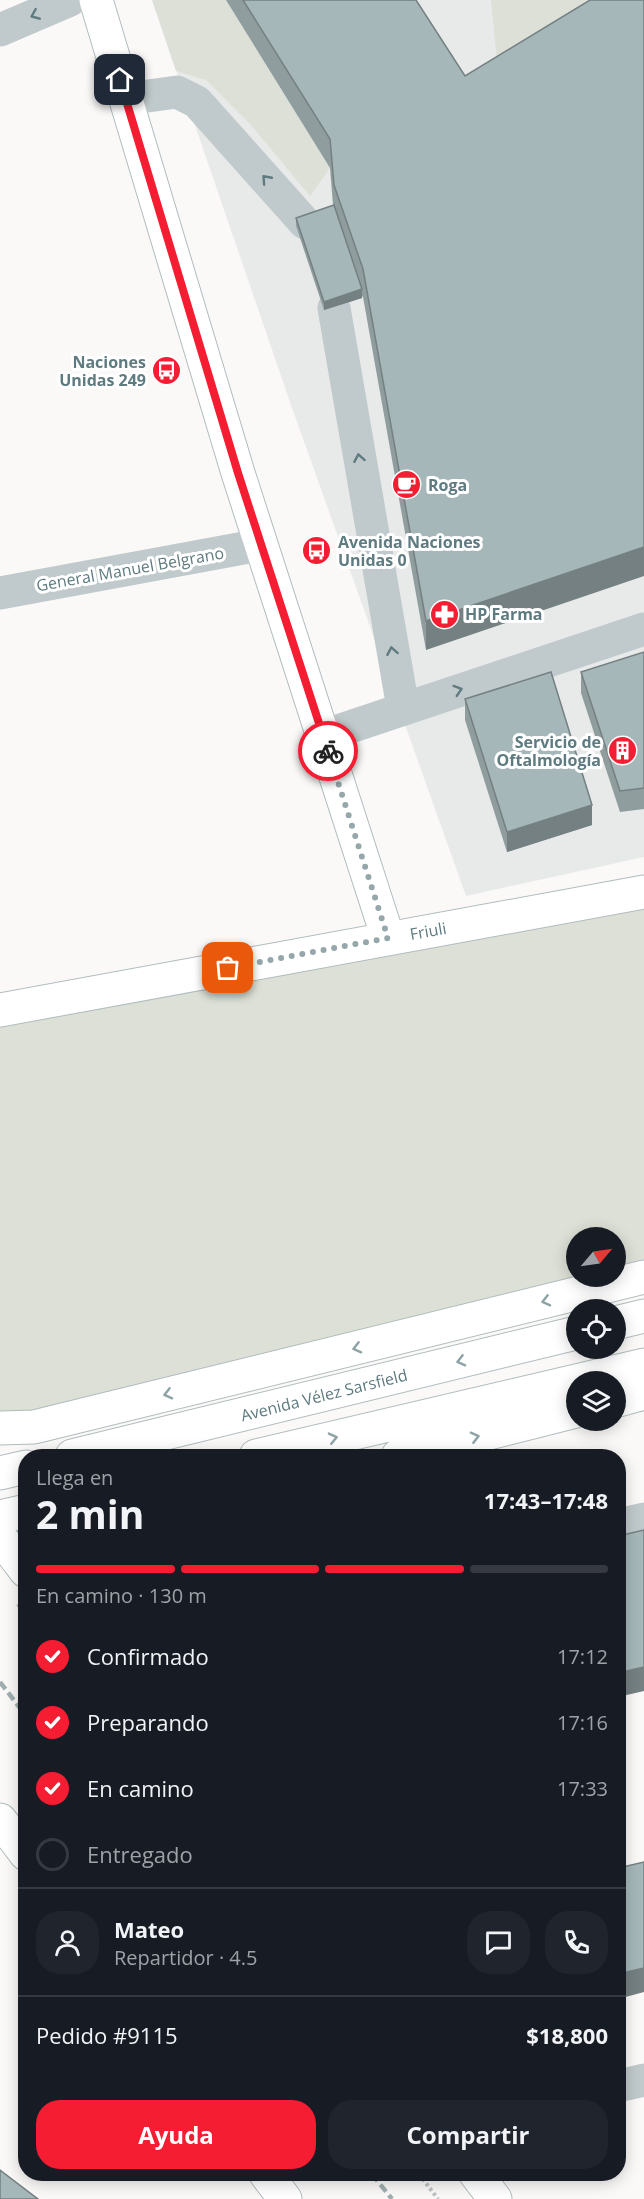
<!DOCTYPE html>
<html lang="es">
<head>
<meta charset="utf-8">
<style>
  :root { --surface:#171b24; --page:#20242c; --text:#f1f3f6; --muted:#9ea1a6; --line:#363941; --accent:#f51d32 }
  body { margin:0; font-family:"Open Sans",sans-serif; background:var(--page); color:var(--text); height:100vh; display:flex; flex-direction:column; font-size:22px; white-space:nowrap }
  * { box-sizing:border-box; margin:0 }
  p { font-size:20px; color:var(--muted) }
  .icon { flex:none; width:33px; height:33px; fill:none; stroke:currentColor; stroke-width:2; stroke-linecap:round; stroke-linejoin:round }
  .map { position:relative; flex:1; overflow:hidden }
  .panel { position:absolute; left:18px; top:1449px; width:608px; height:732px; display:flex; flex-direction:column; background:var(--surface); border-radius:24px; box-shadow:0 3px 15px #0003 }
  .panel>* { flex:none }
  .needle { width:39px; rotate:61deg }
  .controls { position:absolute; left:566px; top:1227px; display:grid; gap:12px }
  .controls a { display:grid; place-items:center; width:60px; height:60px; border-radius:50%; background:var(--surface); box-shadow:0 3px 15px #0003; font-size:30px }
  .pin { position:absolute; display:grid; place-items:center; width:51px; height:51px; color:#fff; margin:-26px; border-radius:12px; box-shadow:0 3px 9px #0006 }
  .courier { position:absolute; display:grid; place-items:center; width:60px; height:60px; margin:-30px; border:4px solid #f51d32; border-radius:50%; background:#fff; color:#222; box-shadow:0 2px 8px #0007 }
  .summary em { font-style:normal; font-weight:700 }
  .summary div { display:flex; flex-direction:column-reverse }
  .summary { display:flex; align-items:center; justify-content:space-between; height:102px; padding:0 18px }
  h1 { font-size:39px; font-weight:700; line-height:45px }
  .bar { display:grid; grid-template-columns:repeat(4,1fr); gap:9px 6px; align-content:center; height:72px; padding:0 18px }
  .bar i { height:8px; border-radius:4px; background:var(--line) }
  .bar .current { background:var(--accent) }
  .bar p { grid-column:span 4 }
  .line { display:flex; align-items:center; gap:15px; padding:0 18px; border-top:2px solid var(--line) }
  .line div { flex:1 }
  .round { display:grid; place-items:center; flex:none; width:63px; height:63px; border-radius:24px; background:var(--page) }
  ol { padding:0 18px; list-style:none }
  li { display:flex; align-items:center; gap:18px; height:66px }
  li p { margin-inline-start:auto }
  li .icon { padding:6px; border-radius:50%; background:var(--accent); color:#fff; stroke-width:4 }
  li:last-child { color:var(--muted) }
  li i { width:33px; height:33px; border:3px solid var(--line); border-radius:50% }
  .primary-button { display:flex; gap:12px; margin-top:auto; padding:12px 18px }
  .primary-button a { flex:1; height:69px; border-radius:24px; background:var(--accent); color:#fff; font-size:24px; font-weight:700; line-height:69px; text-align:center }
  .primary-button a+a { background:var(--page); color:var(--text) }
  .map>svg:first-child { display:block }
  .built { fill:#e8e9e9 }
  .green { fill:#dce0d6; fill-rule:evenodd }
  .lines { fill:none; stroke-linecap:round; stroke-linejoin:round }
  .major-casing { stroke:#b1bcbe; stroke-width:35 }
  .path { stroke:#bbc1c2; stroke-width:4; stroke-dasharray:3 3; stroke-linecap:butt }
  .minor { stroke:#c0c9cb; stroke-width:33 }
  .major { stroke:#fff; stroke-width:33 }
  .rail { stroke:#9faeb0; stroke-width:4.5; stroke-dasharray:9 4.5; stroke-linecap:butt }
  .wall { fill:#8f9d9f }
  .shaded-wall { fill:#748082 }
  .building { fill:#a6b7b9; stroke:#748082; stroke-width:1.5 }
  .oneway { stroke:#5e7b80 }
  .oneway2 { stroke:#8ea3a6 }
  .done { stroke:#95a7aa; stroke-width:6; stroke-dasharray:0 10.8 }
  .route { stroke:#f51d32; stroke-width:8 }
  .labels { text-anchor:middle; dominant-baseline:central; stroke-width:6; stroke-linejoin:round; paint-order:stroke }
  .poi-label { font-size:16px; font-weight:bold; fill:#5e7b80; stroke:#fff; text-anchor:start }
  .street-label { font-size:16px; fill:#5e7b80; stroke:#fff }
</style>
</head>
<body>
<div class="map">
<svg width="644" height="2199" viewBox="0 0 644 2199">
  <rect width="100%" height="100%" fill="#faf9f8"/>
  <!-- built -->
  <path class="built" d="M152,0H644V857L466,896L290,402Z"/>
  <!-- green -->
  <path class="green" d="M152,0H226L330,168L310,196L252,126L206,80L176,71Z
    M491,0H587L497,62Z
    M644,892V1277L0,1428V1010ZM576,1238H615V1276H576Z"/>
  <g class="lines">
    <defs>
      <path id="major" d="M96,0L238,473L388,938
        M0,1010L644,892
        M615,1323L644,1316
        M615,1401L644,1393
        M0,1428L34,1427L644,1277
        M72,1456L576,1333
        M256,1456L644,1365
        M398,1456L576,1411
        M0,1473L26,1467
        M0,1517L26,1511
        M0,1537L26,1571
        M0,1820L26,1854
        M266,2174L285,2199
        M476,2174L495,2199"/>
    </defs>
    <!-- major casing -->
    <use href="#major" class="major-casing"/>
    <!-- path -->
    <path class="path" d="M18,1604L26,1618
      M419,2174L438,2199"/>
    <!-- minor -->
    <path class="minor" d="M0,30L70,0
      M126,99L177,92L197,102L305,223
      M334,308L403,708
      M0,593L260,545
      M323,736L644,629
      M618,1525L644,1519
      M618,2086L644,2080"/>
    <!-- major -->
    <use href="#major" class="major"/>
    <!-- rail -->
    <path class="rail" d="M0,1682L26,1716
      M372,2174L392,2199"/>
  </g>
  <!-- wall -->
  <path class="wall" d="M226,0H416L465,76L426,650L363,297L362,296V298L324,310L296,226V218L333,205L330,168Z
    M644,652V809L620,812L581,693V672Z
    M465,699L592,825L507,852L465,720Z"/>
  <!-- shaded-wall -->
  <path class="shaded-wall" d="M362,289V298L324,310V302Z
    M644,547V576L426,650V621Z
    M592,805V825L507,852V832Z
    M644,1667V1691L618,1697V1673Z
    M644,1968V1992L618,1999V1974Z"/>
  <!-- building -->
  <path class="building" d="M243,0H416L465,76L590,0H644V547L426,621L363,269L334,185L330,139Z
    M334,205L362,289L324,302L296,218Z
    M644,652V788L620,791L581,672Z
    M551,672L592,805L507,832L465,699Z
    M644,1530V1667L618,1673V1536Z
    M644,1862V1968L618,1974V1868Z
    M0,2170L38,2199H0Z"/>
  <!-- one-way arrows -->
  <defs><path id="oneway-chevron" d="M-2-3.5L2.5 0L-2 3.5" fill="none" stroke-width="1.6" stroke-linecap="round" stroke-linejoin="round" transform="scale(1.5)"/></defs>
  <g class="oneway">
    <use href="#oneway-chevron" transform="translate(35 15) rotate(157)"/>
    <use href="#oneway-chevron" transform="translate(266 179) rotate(-132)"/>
    <use href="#oneway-chevron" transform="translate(359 458) rotate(-100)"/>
    <use href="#oneway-chevron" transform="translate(392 651) rotate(-100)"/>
    <use href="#oneway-chevron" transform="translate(458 690) rotate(-18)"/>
  </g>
  <g class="oneway2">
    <use href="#oneway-chevron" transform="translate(546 1301) rotate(166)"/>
    <use href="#oneway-chevron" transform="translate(357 1348) rotate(166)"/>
    <use href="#oneway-chevron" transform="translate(461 1361) rotate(166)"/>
    <use href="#oneway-chevron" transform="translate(168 1394) rotate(166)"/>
    <use href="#oneway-chevron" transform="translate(475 1437) rotate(-14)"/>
    <use href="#oneway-chevron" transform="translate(333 1438) rotate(-13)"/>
  </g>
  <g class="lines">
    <!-- done -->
    <path class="done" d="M228,968L388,938L328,751"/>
    <!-- route -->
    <path class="route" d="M120,80L238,473L328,751"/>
  </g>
  <!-- icons -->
  <defs>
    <symbol id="bus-disc" viewBox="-11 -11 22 22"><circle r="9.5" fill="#f51d32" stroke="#fff"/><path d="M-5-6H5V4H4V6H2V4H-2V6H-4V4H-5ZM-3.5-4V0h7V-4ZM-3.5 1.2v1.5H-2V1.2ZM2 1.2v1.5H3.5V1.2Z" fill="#fff"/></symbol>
    <symbol id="cafe-disc" viewBox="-11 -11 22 22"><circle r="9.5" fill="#f51d32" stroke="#fff"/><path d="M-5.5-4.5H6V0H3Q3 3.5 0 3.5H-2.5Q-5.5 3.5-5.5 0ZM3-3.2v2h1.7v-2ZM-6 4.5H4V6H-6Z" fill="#fff"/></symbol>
    <symbol id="pharmacy-disc" viewBox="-11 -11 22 22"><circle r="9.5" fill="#f51d32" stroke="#fff"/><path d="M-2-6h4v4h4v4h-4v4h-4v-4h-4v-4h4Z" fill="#fff"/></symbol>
    <symbol id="building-disc" viewBox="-11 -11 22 22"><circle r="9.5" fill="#f51d32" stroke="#fff"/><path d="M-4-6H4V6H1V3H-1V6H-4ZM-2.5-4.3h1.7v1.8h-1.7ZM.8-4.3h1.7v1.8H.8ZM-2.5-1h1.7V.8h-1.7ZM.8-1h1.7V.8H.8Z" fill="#fff"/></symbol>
  </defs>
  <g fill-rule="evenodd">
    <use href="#bus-disc" x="150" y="354" width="33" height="33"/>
    <use href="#cafe-disc" x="390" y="468" width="33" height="33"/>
    <use href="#bus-disc" x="300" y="534" width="33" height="33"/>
    <use href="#pharmacy-disc" x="428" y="598" width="33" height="33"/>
    <use href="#building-disc" x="606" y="734" width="33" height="33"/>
  </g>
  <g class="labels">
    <!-- poi labels -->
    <g class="poi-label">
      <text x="146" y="362" text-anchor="end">Naciones<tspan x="146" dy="18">Unidas 249</tspan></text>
      <text x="428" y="485">Roga</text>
      <text x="338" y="542">Avenida Naciones<tspan x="338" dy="18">Unidas 0</tspan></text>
      <text x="465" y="614">HP Farma</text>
      <text x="601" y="742" text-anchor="end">Servicio de<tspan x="601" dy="18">Oftalmología</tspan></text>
    </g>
    <!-- street labels -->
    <g class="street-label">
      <text transform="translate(130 569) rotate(-10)">General Manuel Belgrano</text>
      <text transform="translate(428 931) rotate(-10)">Friuli</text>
      <text transform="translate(324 1395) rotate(-14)">Avenida Vélez Sarsfield</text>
    </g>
  </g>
</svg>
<div class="controls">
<a><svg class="needle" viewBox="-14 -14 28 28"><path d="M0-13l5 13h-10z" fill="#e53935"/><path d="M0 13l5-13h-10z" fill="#9ea1a6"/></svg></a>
<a><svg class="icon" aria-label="locate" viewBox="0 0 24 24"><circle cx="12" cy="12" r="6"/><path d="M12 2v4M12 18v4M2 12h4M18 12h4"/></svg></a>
<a><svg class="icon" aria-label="layers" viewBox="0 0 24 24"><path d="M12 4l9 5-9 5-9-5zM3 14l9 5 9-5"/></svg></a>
</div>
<div class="pin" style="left:228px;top:968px;background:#ea580c"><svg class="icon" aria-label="bag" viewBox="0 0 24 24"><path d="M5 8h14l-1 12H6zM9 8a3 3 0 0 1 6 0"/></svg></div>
<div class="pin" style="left:120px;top:80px;background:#1f2937"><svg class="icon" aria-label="home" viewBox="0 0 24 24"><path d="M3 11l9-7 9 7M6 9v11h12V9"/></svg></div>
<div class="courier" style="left:328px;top:751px"><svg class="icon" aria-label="bike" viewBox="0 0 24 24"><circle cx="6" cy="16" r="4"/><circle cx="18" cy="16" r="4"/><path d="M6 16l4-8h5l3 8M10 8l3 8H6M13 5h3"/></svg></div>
<section class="panel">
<div class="summary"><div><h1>2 min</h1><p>Llega en</p></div><em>17:43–17:48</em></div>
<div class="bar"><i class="current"></i><i class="current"></i><i class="current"></i><i></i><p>En camino · 130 m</p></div>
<ol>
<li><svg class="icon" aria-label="check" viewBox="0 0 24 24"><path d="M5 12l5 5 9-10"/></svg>Confirmado<p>17:12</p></li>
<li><svg class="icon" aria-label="check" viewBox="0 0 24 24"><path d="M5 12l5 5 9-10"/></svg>Preparando<p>17:16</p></li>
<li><svg class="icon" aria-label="check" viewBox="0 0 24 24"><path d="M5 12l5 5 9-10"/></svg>En camino<p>17:33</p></li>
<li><i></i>Entregado</li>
</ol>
<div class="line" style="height:108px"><a class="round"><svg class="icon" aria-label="person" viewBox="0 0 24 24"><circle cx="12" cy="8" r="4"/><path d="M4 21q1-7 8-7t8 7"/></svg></a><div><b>Mateo</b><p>Repartidor · 4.5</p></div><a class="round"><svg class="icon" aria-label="chat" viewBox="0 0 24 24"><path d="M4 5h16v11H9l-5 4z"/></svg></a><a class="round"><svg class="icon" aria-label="phone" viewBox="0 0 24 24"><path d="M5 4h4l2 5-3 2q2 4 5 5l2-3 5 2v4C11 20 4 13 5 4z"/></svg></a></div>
<div class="line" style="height:78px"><div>Pedido #9115</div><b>$18,800</b></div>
<div class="primary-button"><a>Ayuda</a><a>Compartir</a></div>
</section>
</div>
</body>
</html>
